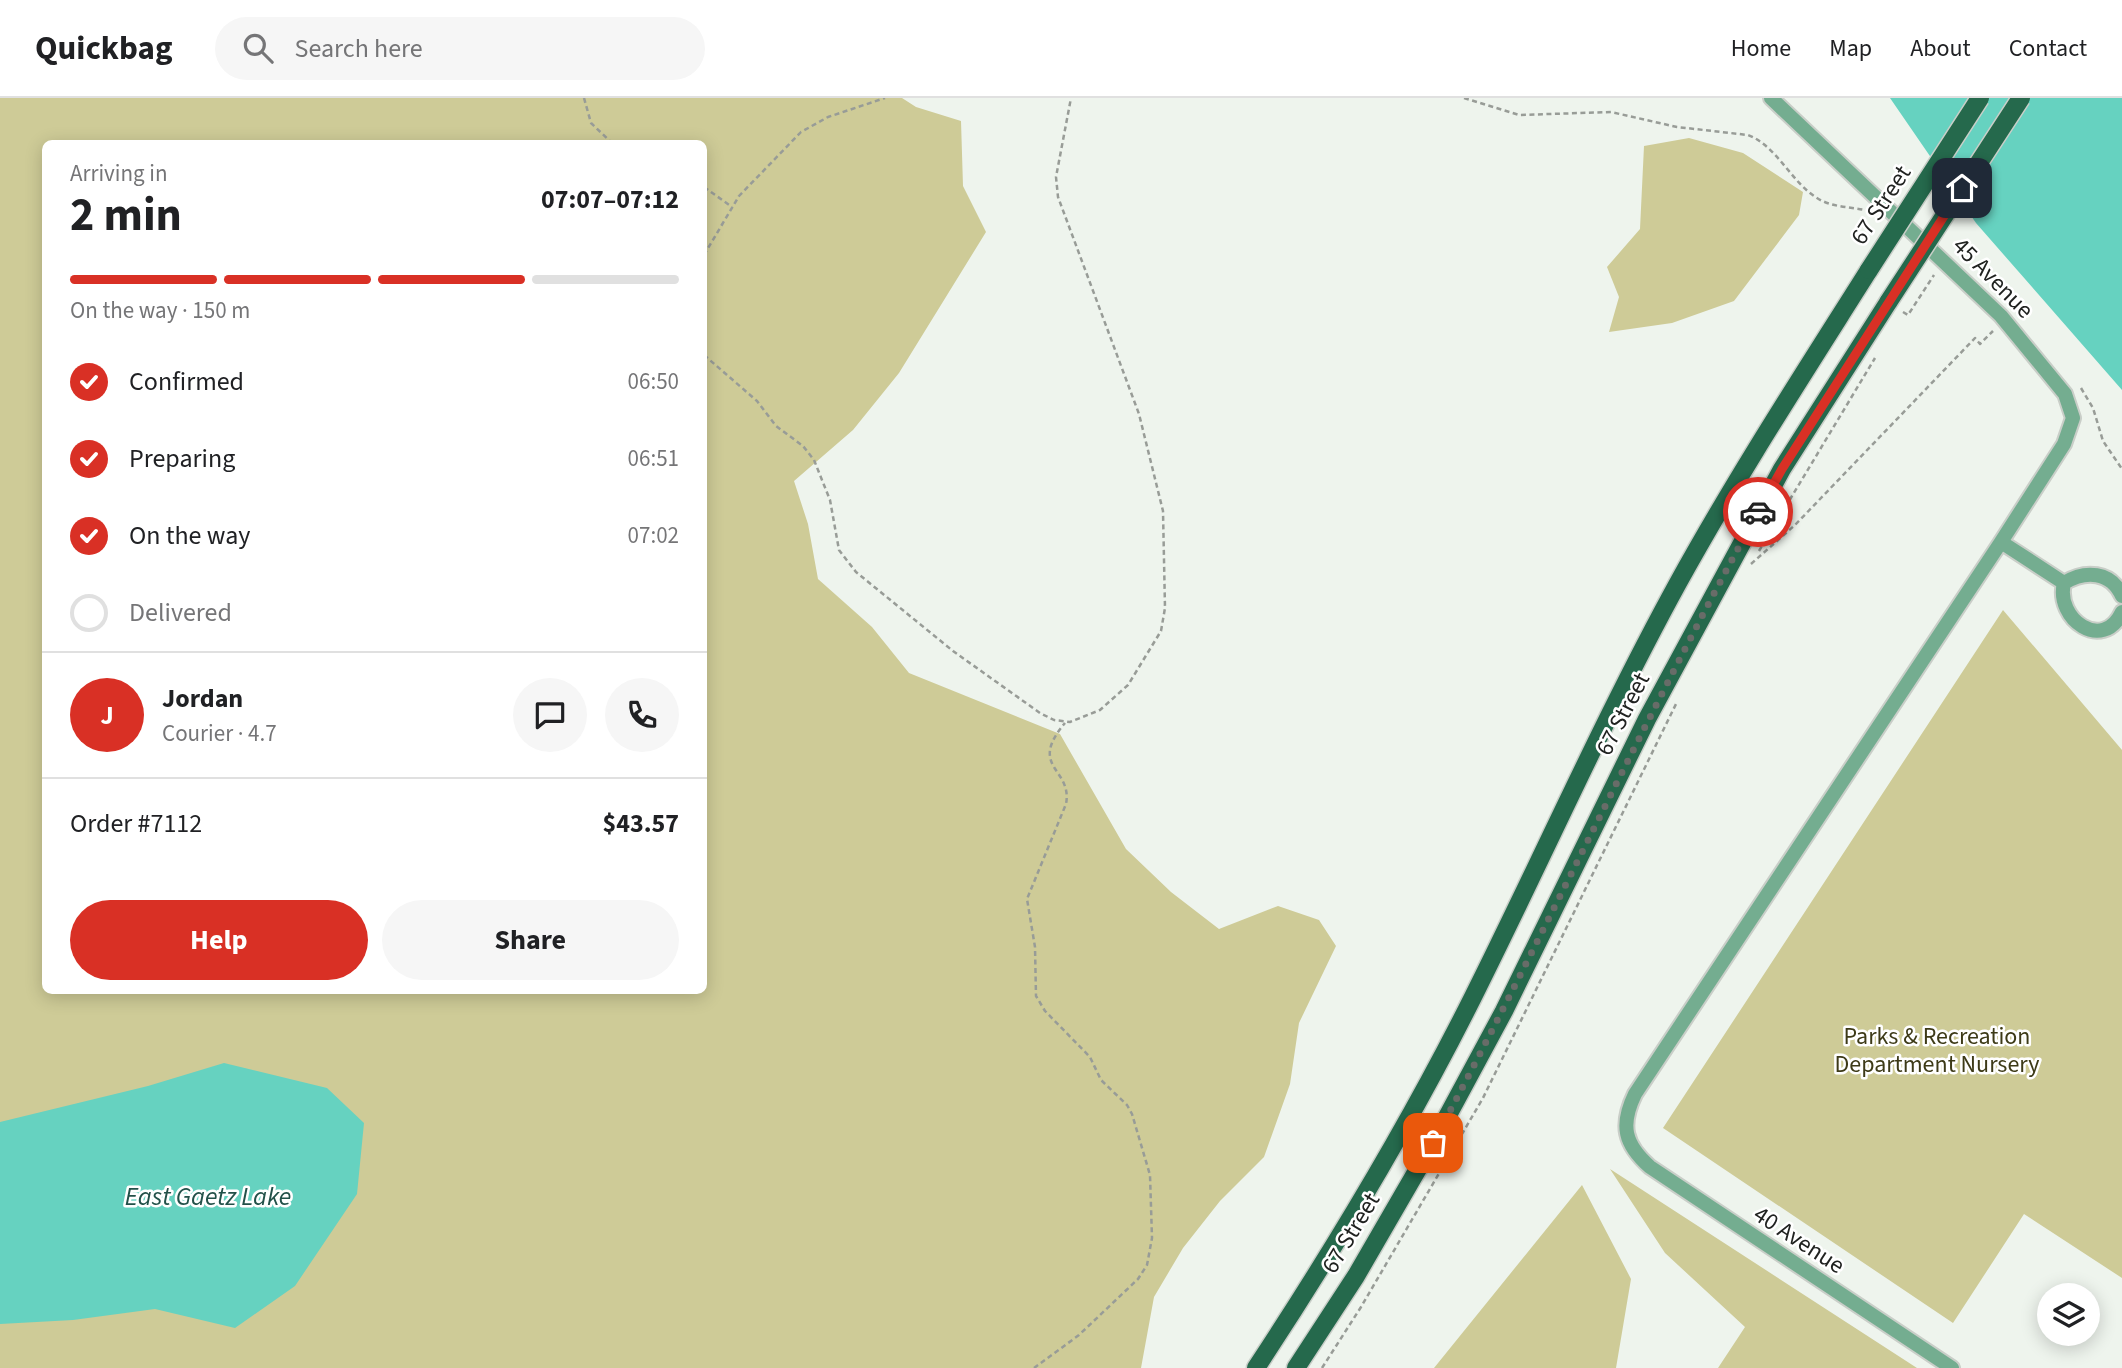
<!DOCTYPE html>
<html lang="en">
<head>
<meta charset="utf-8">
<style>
  :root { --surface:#fff; --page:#f6f6f6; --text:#202124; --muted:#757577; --line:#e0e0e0; --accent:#d93025 }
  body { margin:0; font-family:"Source Sans 3",sans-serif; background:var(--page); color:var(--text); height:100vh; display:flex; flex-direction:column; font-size:26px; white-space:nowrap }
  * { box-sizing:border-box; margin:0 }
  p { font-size:23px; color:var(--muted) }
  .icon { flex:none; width:38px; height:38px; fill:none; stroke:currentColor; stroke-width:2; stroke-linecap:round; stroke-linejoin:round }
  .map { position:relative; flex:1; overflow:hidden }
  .side { position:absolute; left:42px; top:42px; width:665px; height:854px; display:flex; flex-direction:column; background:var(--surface); border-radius:10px; box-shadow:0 4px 18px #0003 }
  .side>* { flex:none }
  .tools { position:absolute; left:2037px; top:1185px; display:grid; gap:14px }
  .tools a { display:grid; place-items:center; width:63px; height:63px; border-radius:50%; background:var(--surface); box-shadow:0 4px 18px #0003; font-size:35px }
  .pin { position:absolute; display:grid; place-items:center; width:60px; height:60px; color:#fff; margin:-30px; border-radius:14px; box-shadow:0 4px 10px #0006 }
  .courier { position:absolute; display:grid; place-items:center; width:70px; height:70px; margin:-35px; border:5px solid #d93025; border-radius:50%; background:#fff; color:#222; box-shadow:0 2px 9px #0007 }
  .headline em { font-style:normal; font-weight:700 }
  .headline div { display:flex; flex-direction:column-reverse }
  .headline { display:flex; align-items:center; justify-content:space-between; height:119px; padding:0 28px }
  h1 { font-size:46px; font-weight:700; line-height:52px }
  .bar { display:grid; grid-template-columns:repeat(4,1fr); gap:10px 7px; align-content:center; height:84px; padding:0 28px }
  .bar i { height:9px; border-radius:5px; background:var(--line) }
  .bar .selected { background:var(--accent) }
  .bar p { grid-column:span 4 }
  .line { display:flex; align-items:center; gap:18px; padding:0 28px; border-top:2px solid var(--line) }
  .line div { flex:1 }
  .round { display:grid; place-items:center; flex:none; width:74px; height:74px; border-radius:37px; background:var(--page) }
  ol { padding:0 28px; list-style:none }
  li { display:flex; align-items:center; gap:21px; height:77px }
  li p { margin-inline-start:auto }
  li .icon { padding:7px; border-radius:50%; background:var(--accent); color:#fff; stroke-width:4 }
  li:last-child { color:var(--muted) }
  li i { width:38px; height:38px; border:4px solid var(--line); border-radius:50% }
  .cta { display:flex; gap:14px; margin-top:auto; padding:14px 28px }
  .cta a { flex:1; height:80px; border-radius:42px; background:var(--accent); color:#fff; font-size:28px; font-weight:700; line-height:80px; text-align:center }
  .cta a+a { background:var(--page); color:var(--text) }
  header { display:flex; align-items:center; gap:42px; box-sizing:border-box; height:98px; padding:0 35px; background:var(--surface); border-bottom:2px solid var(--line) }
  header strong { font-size:33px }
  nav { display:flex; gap:38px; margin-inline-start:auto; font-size:24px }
  .search { width:490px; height:63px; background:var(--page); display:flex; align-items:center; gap:18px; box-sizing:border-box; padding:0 24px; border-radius:38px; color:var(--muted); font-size:26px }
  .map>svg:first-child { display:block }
  .green { fill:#cecb97; fill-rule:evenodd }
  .water { fill:#66d2c0 }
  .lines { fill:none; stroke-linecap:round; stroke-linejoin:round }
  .minor-casing { stroke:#c9cec8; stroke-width:18 }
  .primary-casing { stroke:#c9cec8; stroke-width:21 }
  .path { stroke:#989c97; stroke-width:2.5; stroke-dasharray:5 3.5; stroke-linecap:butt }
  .minor { stroke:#74ad90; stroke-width:14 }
  .primary { stroke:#25694c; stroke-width:18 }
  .primary-bridge-casing { stroke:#c9cec8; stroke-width:21; stroke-linecap:butt }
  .primary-bridge { stroke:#25694c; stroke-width:18 }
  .done { stroke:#686c68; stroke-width:7; stroke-dasharray:0 12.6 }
  .route { stroke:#d93025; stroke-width:9 }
  .labels { text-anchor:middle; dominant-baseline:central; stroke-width:5; stroke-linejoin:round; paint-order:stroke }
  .street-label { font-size:24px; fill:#202220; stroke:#fff }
  .park-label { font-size:24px; fill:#3d3a17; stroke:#fff }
  .water-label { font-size:26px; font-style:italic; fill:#225149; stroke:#fff }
</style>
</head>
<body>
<header>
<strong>Quickbag</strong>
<div class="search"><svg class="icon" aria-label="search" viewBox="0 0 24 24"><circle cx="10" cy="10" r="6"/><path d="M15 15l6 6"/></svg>Search here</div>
<nav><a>Home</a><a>Map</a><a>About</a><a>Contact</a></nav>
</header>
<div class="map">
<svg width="2122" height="1270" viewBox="0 0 2122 1270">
  <rect width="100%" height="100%" fill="#eef4ed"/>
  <!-- green -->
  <path class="green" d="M0,0H902L916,9L961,23L963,88L986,134L899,275L853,332L794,383L808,426L818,481L872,529L909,575L1060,636L1126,751L1171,794L1219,831L1278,808L1319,822L1336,848L1299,925L1290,986L1264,1059L1220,1103L1183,1150L1154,1199L1141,1270H0ZM46,46H704V892H46Z
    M1689,40L1743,55L1803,94L1799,117L1734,203L1672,225L1609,234L1619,199L1607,169L1640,131L1644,48Z
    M2003,512L2122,652V1180L2024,1116L1953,1225L1663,1030Z
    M1610,1071L1917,1270H1718L1745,1229L1665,1155Z
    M1582,1087L1631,1181L1616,1270H1434Z"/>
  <!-- water -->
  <path class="water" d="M1890,0H2122V292L1976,125Z
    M224,965L327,990L364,1025L357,1096L295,1188L235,1230L155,1211L73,1222L0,1226V1024L148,988Z"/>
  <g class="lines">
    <defs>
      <path id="minor" d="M1771,0L2001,218L2065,296L2073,320L2064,346L2001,444L1635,996C1620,1027 1624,1046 1650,1069L1952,1270
        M2001,444L2064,485
        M2064,485C2055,521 2103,555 2122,514
        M2064,485C2085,472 2111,473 2122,498"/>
      <path id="primary" d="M1256,1270C1335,1150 1409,1027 1473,899C1542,761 1604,620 1678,485C1737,378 1804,275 1869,172
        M1296,1270L1356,1178L1433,1045L1504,913L1647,621L1782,371L1889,203"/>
    </defs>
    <!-- minor casing -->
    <use href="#minor" class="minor-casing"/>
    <!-- primary casing -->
    <use href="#primary" class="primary-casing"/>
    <!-- path -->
    <path class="path" d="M584,0L591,25L613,46
      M1464,0L1519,17L1611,14L1677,29L1748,37C1777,48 1791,84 1817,100C1831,109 1849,109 1865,112
      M704,89L732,109
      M704,157L739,98L801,34L828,19L885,0
      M1903,214L1908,217L1934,177
      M704,257L757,303L776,328L803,348L814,362L830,402L839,452L856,474L953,553L1040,615L1054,622L1070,624L1100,612L1128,587L1161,533L1165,510L1163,413L1139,316L1058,99L1056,79L1071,0
      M2081,290L2093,310L2103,343L2122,371
      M1759,453L1875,260
      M1751,466L1795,427L1975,240L1980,246L1993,233
      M1034,1270L1079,1237L1138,1181L1147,1167L1152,1140L1150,1077L1132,1016L1127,1007L1101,982L1090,959L1045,913L1036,898L1035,849L1027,801L1066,706C1073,670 1027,670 1065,625
      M1322,1270L1361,1209L1483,1000L1676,606"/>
    <!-- minor -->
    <use href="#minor" class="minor"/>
    <!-- primary -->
    <use href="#primary" class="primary"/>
    <defs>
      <path id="primary-bridge" d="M1869,172L1980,0
        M1889,203L2021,0"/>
    </defs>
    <!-- primary-bridge casing -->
    <use href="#primary-bridge" class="primary-bridge-casing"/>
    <!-- primary-bridge -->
    <use href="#primary-bridge" class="primary-bridge"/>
  </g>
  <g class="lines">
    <!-- done -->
    <path class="done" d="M1433,1045C1545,836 1644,621 1758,414"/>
    <!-- route -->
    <path class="route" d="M1758,414L1782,371L1962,90"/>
  </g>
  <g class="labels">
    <!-- street labels -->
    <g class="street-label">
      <text transform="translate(1881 107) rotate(-57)">67 Street</text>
      <text transform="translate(1993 180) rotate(45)">45 Avenue</text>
      <text transform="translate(1623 616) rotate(-63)">67 Street</text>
      <text transform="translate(1351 1135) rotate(-59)">67 Street</text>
      <text transform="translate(1799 1142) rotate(33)">40 Avenue</text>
    </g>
    <!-- park labels -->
    <g class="park-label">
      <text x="1937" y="938">Parks &amp; Recreation<tspan x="1937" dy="28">Department Nursery</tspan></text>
    </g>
    <!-- water labels -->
    <g class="water-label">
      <text x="208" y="1098">East Gaetz Lake</text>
    </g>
  </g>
</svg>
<div class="tools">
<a><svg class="icon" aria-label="layers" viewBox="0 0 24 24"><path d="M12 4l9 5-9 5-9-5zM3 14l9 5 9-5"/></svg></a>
</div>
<div class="pin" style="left:1433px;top:1045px;background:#ea580c"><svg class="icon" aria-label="bag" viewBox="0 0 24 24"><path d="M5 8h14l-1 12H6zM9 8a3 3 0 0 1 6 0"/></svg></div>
<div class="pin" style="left:1962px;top:90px;background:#1f2937"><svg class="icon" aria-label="home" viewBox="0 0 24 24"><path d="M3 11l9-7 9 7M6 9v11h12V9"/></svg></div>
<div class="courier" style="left:1758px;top:414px"><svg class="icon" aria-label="car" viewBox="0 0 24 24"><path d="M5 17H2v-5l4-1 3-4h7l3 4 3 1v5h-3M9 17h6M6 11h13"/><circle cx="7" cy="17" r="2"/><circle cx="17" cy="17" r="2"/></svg></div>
<section class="side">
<div class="headline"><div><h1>2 min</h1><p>Arriving in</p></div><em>07:07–07:12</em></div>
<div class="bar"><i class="selected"></i><i class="selected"></i><i class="selected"></i><i></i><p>On the way · 150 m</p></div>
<ol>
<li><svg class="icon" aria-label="check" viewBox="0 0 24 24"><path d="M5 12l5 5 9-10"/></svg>Confirmed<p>06:50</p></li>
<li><svg class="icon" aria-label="check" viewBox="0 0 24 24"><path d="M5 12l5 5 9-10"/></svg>Preparing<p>06:51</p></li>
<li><svg class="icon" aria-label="check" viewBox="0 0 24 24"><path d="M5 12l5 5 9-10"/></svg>On the way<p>07:02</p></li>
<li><i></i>Delivered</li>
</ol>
<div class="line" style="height:126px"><b class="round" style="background:var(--accent);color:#fff">J</b><div><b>Jordan</b><p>Courier · 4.7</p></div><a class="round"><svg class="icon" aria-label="chat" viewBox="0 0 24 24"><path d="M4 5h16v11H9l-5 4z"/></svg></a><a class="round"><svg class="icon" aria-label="phone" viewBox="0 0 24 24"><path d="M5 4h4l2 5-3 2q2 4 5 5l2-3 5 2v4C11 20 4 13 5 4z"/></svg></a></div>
<div class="line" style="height:91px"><div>Order #7112</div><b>$43.57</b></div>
<div class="cta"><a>Help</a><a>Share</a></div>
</section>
</div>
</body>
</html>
